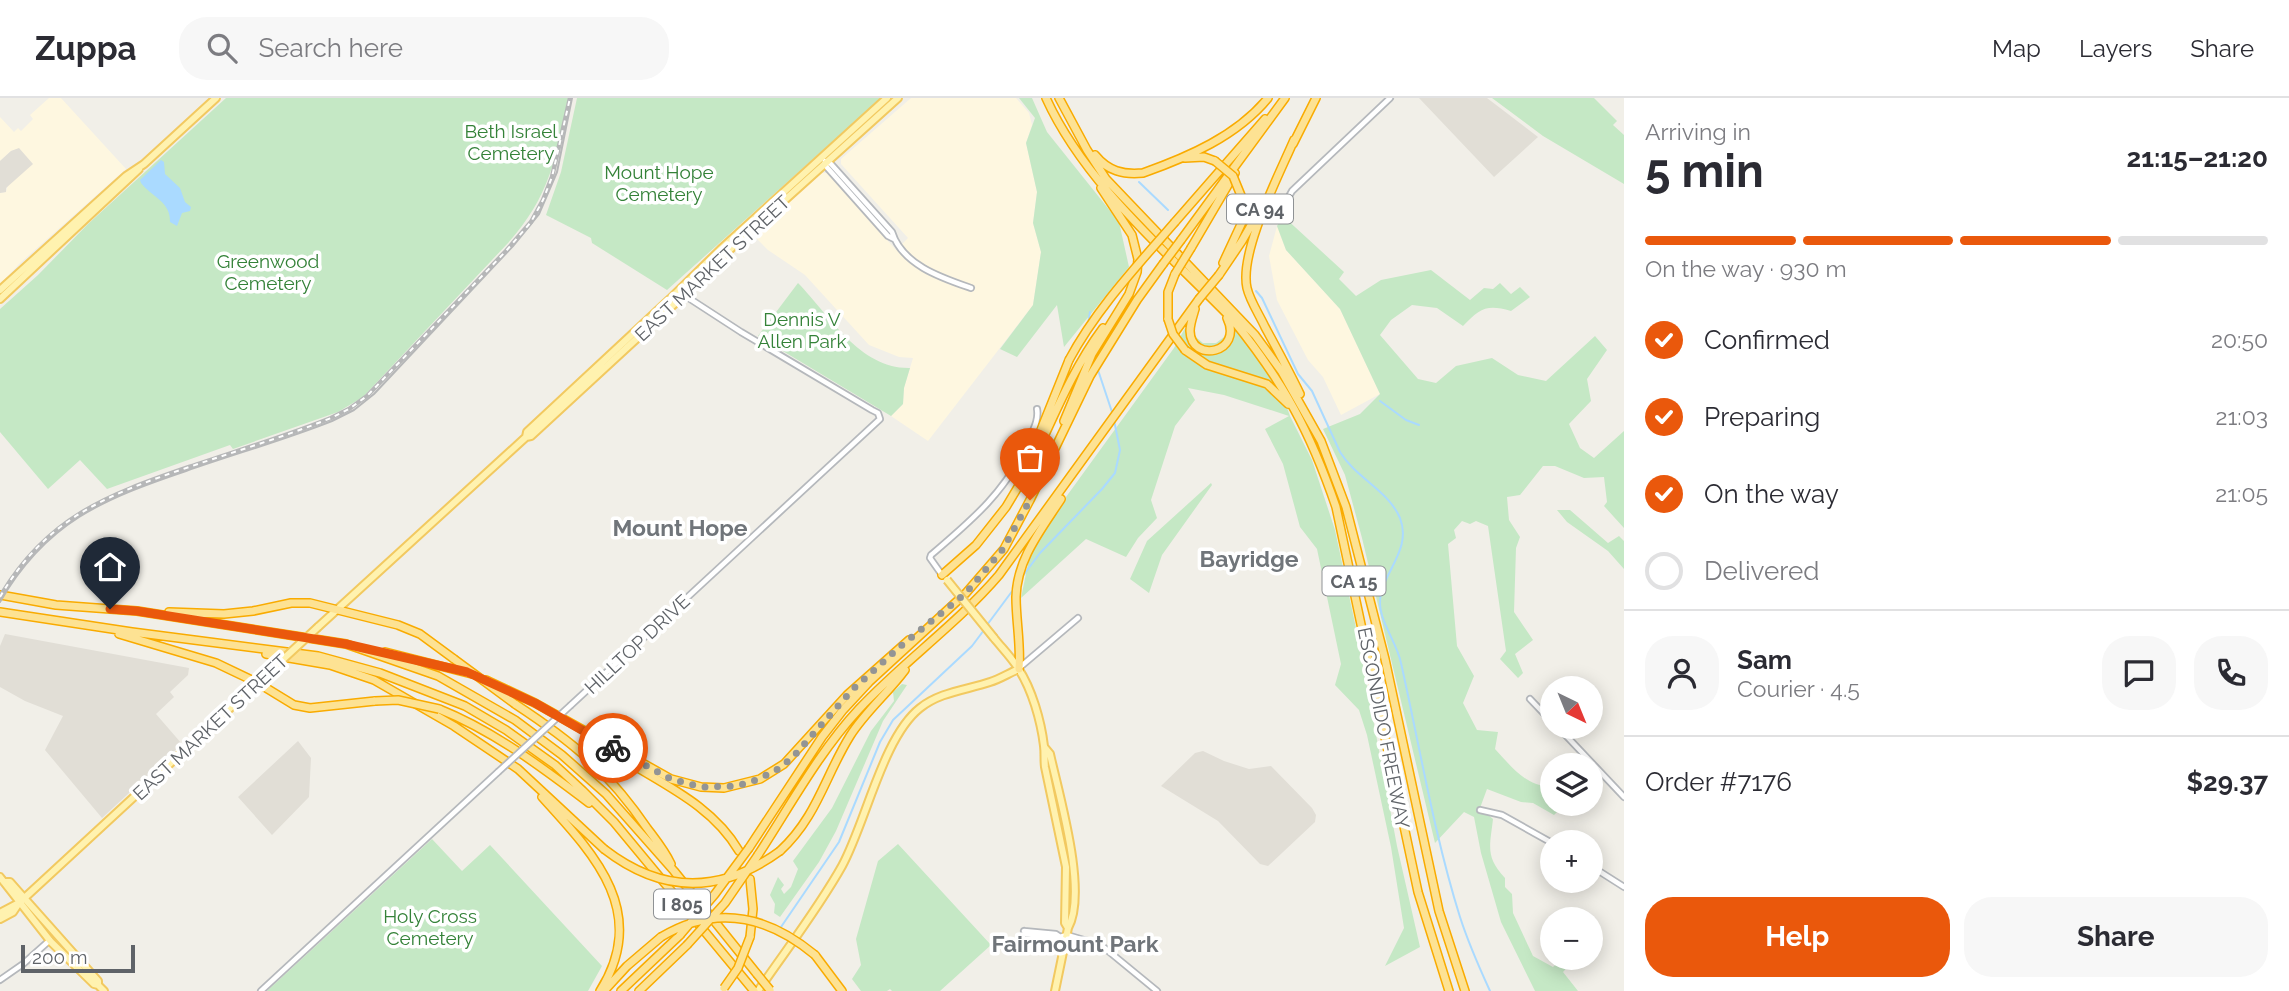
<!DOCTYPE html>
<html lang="en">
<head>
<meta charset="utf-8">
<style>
  :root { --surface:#fff; --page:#f7f7f7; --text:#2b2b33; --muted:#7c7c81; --line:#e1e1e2; --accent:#ea580c }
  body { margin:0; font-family:Raleway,sans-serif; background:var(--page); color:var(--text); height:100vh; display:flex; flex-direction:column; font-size:26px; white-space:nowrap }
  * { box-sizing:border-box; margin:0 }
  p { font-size:23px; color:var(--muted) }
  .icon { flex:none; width:38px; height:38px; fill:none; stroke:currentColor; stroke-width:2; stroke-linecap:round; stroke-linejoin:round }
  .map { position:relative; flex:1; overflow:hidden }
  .sheet { display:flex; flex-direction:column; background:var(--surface); width:665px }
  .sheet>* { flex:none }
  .needle { width:46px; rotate:137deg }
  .tools { position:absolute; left:1540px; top:578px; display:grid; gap:14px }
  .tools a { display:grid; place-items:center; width:63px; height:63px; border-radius:50%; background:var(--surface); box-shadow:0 4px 18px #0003; font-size:35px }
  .scale { position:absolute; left:21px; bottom:18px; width:114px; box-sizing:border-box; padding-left:7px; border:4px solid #5f6368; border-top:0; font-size:19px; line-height:24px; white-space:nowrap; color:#5f6368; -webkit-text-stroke:5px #fff; paint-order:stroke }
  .pin { position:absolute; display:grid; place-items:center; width:60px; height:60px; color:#fff; margin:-72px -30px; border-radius:50% 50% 50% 0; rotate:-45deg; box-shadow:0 0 7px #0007 }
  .pin .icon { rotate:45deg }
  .courier { position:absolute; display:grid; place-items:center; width:70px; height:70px; margin:-35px; border:5px solid #ea580c; border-radius:50%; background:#fff; color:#222; box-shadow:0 2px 9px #0007 }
  .head em { font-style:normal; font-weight:700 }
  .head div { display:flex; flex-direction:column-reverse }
  .head { display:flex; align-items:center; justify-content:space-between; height:119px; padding:0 21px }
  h1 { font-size:46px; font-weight:700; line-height:52px }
  .bar { display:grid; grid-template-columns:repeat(4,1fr); gap:10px 7px; align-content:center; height:84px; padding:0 21px }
  .bar i { height:9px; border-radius:5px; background:var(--line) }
  .bar .selected { background:var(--accent) }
  .bar p { grid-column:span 4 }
  .line { display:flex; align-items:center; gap:18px; padding:0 21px; border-top:2px solid var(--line) }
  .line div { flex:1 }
  .round { display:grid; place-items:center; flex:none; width:74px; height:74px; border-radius:28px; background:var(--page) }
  ol { padding:0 21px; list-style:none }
  li { display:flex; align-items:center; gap:21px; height:77px }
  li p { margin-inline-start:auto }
  li .icon { padding:7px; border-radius:50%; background:var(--accent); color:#fff; stroke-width:4 }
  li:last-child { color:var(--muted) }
  li i { width:38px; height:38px; border:4px solid var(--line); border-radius:50% }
  .primary-button { display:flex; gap:14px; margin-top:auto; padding:14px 21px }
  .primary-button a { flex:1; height:80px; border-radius:28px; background:var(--accent); color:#fff; font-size:28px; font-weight:700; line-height:80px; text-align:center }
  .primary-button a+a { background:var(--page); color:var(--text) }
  header { display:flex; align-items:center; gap:42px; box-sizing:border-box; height:98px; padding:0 35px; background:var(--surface); border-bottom:2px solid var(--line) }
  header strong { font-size:33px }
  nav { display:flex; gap:38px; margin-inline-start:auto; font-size:24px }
  .search { width:490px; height:63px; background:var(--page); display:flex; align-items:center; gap:18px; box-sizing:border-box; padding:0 24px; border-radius:28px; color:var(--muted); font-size:26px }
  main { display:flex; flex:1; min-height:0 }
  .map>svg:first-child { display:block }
  .commercial { fill:#fef7e0 }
  .education { fill:#e1ded6 }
  .green { fill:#c5e8c5 }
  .water { fill:#aadaff }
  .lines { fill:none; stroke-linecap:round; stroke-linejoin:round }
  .stream { stroke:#aadaff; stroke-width:2 }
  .minor-casing { stroke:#b5b8bc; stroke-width:8 }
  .major-casing { stroke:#f2c960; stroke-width:10 }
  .highway-casing { stroke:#f9ab00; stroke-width:10 }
  .minor { stroke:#fff; stroke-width:4.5 }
  .major { stroke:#fff2af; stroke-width:6 }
  .highway { stroke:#fde293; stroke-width:7 }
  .tram { stroke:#b6b7b8; stroke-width:2 }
  .rail-casing { stroke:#b6b7b8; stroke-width:4.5 }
  .rail { stroke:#fff; stroke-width:2; stroke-dasharray:5; stroke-linecap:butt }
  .minor-bridge-casing { stroke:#b5b8bc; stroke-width:8; stroke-linecap:butt }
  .major-bridge-casing { stroke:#f2c960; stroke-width:10; stroke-linecap:butt }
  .highway-bridge-casing { stroke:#f9ab00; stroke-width:10; stroke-linecap:butt }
  .minor-bridge { stroke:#fff; stroke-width:4.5 }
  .major-bridge { stroke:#fff2af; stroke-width:6 }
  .highway-bridge { stroke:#fde293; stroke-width:7 }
  .done { stroke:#929495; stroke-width:7; stroke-dasharray:0 12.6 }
  .route { stroke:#ea580c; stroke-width:9 }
  .labels { text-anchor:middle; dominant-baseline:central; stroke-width:7; stroke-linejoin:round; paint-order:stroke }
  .shield { fill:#fff; stroke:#8f9295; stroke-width:2 }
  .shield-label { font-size:18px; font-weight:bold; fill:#5f6368 }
  .park-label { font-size:19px; fill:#348238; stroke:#fff }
  .street-label { font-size:19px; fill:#5f6368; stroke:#fff }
  .quarter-label { font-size:23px; font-weight:bold; fill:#70757a; stroke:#fff }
</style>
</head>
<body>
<header>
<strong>Zuppa</strong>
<div class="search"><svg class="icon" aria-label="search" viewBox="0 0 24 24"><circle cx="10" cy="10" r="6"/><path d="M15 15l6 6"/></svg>Search here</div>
<nav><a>Map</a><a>Layers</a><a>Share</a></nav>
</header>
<main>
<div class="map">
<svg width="1624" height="893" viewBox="0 0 1624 893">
  <rect width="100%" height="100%" fill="#f1efe8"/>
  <!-- commercial -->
  <path class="commercial" d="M49,0H61L126,71L19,166L0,187V95L6,94L17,51L11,53L0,63V19L14,34L18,30L21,33L33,21L30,17Z
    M911,0H1016L1029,15L1032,27L1026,45L1037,94L1033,125L1041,154L1033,207L928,343L891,318L903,306L904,290L913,260L899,259L869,247L805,177L768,152L756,140V134L821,75H827L896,152L908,140L841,66V61Z
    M1277,128L1286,152L1340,211L1380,296L1341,317L1323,279L1308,262L1277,202L1269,158Z"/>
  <!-- education -->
  <path class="education" d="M1419,0H1487L1538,39L1494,79Z
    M19,50L33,66L6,90V94L0,95V63L11,53Z
    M5,536L189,570L188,577L170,594L174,599L156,616L182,646L102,720L45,652L63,618L25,603L0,589V548Z
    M298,643L311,660L309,699L272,737L238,699Z
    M1203,653L1224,663L1249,671L1271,668L1312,710L1316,717L1315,724L1268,768L1260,766L1218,723L1161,688L1195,655Z"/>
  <!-- green -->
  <path class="green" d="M226,0H568C556,60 550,98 508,145L363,299L338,314L233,351L230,347L107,391L80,362L48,391L0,334V211L38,177L88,126Z
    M577,0H881L667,192L592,145L591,140L546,117L561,74Z
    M1019,0H1032L1047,34L1119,124L1129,169L1064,249L1057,207L1017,259L1000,251L1033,207L1041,154L1033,125L1037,94L1026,45L1035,20Z
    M1492,0H1594L1617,23L1613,27L1624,37V86L1543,38Z
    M1283,118L1344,174L1339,181L1356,198L1381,182L1431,172L1470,202L1484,190L1493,191L1500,185L1511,196L1520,189L1530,199L1511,213C1487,206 1480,210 1463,228L1437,210L1412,207L1391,222L1380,237L1418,281L1436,285L1456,268L1492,260L1518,277L1546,283L1595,238L1607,252L1587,281L1591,303L1569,326L1580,350L1594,360L1624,333V430L1604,408L1607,404L1604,379L1584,380L1555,368H1543L1520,397L1507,399L1509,422L1520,439L1516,450L1514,514L1533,542L1515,556L1523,575L1518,580L1500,561L1506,553L1488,428L1476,423L1470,426L1462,423L1454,432L1456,440L1448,446L1457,548L1474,578L1463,605L1477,632L1498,634L1495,651C1511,668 1527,690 1552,688V705H1566L1554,717L1533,705L1521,704L1487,691L1480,710L1493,721C1490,748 1485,759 1505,780V789L1512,796L1513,815L1533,858L1553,869L1563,859H1583L1573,863L1563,874L1578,893H1535L1501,824L1481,755L1474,719L1464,714L1435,745L1362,440L1345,377L1323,331L1360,316L1380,296L1340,211L1286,152L1277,128Z
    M798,185C830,218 860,271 910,270L904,290L903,306L891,318L758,238Z
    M1185,230L1203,245H1216L1236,230L1280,290L1290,318L1312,362L1335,432L1356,530L1397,748L1420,849L1385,868L1404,830L1391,749L1367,637L1359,612L1335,587L1341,566L1317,451L1300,429L1283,366L1265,331L1289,318L1224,297L1188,290L1195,302L1175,328L1151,402L1157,420L1138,440L1126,459L1086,441L1021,500L1030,456L1066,399L1174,250Z
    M1211,385L1212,387L1162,457L1149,495L1130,481L1147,443Z
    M1557,412H1570L1608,445L1619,438L1624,443V471L1608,453L1567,424Z
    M902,586L907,587L883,623L836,733L819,764L780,819L774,815L775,806L770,797L778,779L784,787L781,791L784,796L791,789L798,771L793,763L832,710L871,633L894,603L893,594Z
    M432,741L462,773L490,747L602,868L588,893H267Z
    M898,746L991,847L940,893H892L890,891L887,893H861L852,881L861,867L856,841L878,763Z"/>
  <!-- water -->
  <path class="water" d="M161,62L164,64L165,76L180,90L185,104L191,109L190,113L182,115L177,128L170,124C171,104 152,99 141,85L140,82Z"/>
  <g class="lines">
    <!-- stream -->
    <path class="stream" d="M1139,84L1168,112
      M1256,193L1262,200L1298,276L1312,293L1340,354C1356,380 1388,392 1400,420C1413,453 1379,477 1380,506C1381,526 1397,545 1401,565C1420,650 1434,736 1460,819C1468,844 1479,869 1490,893
      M1088,226L1090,214
      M1098,272L1113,317
      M1380,303L1406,322L1419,327
      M1022,479L1040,455L1102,391L1115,375L1120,352L1114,322
      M987,527L1013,492
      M781,829L839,744L880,644L893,622L972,548L984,532"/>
    <defs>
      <path id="minor" d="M825,63L831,66L892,134C902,167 942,180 971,190
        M824,66L888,138L894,141
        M1277,120L1292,93L1390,0
        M942,477L930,460L931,457C971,423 1008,392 1029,342C1033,332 1039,322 1037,311
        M1019,570L1078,520
        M1530,601L1552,624
        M571,607L880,321L878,315L872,312L741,234L684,197
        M1557,628L1624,699
        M1480,712L1502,717L1552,745
        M1591,768L1624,789
        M1024,833L1026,836L1056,840L1067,837L1101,847L1157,893
        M1024,833L1056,836L1059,838
        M0,882L23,866L50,842
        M261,893L498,674"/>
      <path id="major" d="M0,192L126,78L144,66L216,0
        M0,201L139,71
        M526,339L527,334L670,201L721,151L887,0
        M318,529L526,339L531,338L684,197L726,155L898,0
        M994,540C1002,550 1011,559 1018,570C1032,591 1041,623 1044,648C1045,655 1044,662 1045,669L1066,769L1065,825L1068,830
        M1045,650L1050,656C1059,697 1088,794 1068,830L1055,893
        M0,779L51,844L94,886L98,887
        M4,784H10L17,792L98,883V887L104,893
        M0,815L19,805L279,565
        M0,821L13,814L19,805
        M758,893C786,852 818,811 842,768C866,724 883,639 920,610C940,594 966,592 990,584C1000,581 1009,575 1019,571"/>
      <path id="highway" d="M1046,0C1085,86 1168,155 1233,222C1284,285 1310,333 1336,409L1418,794L1449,893
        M1059,0L1087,52L1106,81L1255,237L1282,274L1321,343L1346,409L1385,561L1439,813L1465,893
        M1294,42C1279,77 1239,154 1247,190C1250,203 1259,216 1265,229C1277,251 1289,273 1300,296
        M1293,46L1316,0
        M1095,57C1108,73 1123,77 1143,75C1188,59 1237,38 1268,0
        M1185,60L1204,59L1215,63
        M1175,124L1265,21
        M1181,142L1285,0
        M1191,150L1235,75
        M1223,165L1243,122L1242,100
        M1219,177L1242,143L1261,110
        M1195,211C1193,218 1190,226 1190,233C1191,266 1244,255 1227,220
        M1168,221V194L1175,176
        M1185,252L1207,267L1267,286L1288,306
        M1064,323L1092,256L1129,196L1137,174L1138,161L1132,137L1101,90
        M1029,371C1052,323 1071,273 1103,230
        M942,477L976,447L1006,409L1018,389L1069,262
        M0,497L56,507L137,513L346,546L438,578L515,622L562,657L606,696L674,773L757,876
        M0,514L132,534L318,558L380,575L465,608L506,632L555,667L583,693L614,724L754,893
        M169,514L224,516L253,513L291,505H310L398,527L420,536L454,561
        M119,536L216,565L258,585L294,607L310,610L375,603
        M385,554L472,576
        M266,556L330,567L374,582L454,628L518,671L604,751
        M1019,571C1021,547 1016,523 1016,499C1017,461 1041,432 1061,401
        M486,582L535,605L671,681L701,689L724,690L760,681L784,666L847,597L909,542
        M515,606C573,644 608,673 647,730C656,742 665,753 671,766
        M439,611C494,633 543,670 589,705
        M628,664C669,689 714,710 739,753
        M542,699C594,756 650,814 600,893
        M749,750L822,639L843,612L869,584L966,495L1004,451L1030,402L1090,278L1137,202L1163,166
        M780,753C817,719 825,678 850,638C866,613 888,595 905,572
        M758,757C790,708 819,654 859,611C903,564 957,526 999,477L1199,201
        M750,839L753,811L750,781
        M815,857L842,893
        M604,893L627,868L661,839
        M621,893L680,837
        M639,893L687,847"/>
    </defs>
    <!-- minor casing -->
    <use href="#minor" class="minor-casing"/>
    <!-- major casing -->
    <use href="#major" class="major-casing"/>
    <!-- highway casing -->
    <use href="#highway" class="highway-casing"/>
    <!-- minor -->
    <use href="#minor" class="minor"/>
    <!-- major -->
    <use href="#major" class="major"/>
    <!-- highway -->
    <use href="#highway" class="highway"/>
    <!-- tram -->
    <path class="tram" d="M0,504C46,424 103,401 186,373C234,356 284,342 332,323L354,312L374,296L513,148L539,116L557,74L572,0"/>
    <defs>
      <path id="rail" d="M0,499C46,420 107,397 189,369C236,353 284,339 331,320L349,311L367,298L506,153L531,124L543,102L552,79L570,0"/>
    </defs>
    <!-- rail casing -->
    <use href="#rail" class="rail-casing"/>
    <!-- rail -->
    <use href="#rail" class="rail"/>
    <defs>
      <path id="minor-bridge" d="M498,674L571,607"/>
      <path id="major-bridge" d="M947,482L994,540
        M279,565L318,529"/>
      <path id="highway-bridge" d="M1215,63L1233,78L1242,100
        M1163,166L1181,142
        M1175,176L1191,150
        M1199,201L1219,177
        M1168,221L1173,236L1185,252
        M1069,262C1097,210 1137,168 1175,124
        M454,561L515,606
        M375,603L398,602L439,611
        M604,751C662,796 721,796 780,753
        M680,837L715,796L749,750
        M661,839C716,806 768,818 815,857
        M687,847L725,805L758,757
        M757,876L770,892
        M724,890L738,870L750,839"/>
    </defs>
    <!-- minor-bridge casing -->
    <use href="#minor-bridge" class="minor-bridge-casing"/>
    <!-- major-bridge casing -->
    <use href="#major-bridge" class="major-bridge-casing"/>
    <!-- highway-bridge casing -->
    <use href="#highway-bridge" class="highway-bridge-casing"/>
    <!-- minor-bridge -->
    <use href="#minor-bridge" class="minor-bridge"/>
    <!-- major-bridge -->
    <use href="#major-bridge" class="major-bridge"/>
    <!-- highway-bridge -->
    <use href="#highway-bridge" class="highway-bridge"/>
  </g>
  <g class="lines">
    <!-- done -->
    <path class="done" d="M613,650L671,681L701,689L736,688L751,684L775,673L792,660L853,591L902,547L966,495L1003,451L1030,402"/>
    <!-- route -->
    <path class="route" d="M110,511L137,513L346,546L467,574L535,605L613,650"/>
  </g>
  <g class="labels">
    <!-- shield labels -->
    <g class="shield">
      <rect x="1227" y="96.5" width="66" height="29" rx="5"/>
      <rect x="1322.5" y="468.5" width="63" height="29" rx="5"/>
      <rect x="654" y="791.5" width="56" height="29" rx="5"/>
    </g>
    <g class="shield-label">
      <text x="1260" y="111">CA 94</text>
      <text x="1354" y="483">CA 15</text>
      <text x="682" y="806">I 805</text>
    </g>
    <!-- park labels -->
    <g class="park-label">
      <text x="511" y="33">Beth Israel<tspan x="511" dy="22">Cemetery</tspan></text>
      <text x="659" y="74">Mount Hope<tspan x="659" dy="22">Cemetery</tspan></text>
      <text x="268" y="163">Greenwood<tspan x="268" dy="22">Cemetery</tspan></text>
      <text x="802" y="221">Dennis V<tspan x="802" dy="22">Allen Park</tspan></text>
      <text x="430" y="818">Holy Cross<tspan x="430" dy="22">Cemetery</tspan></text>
    </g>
    <!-- street labels -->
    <g class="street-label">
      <text transform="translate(712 170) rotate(-43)">EAST MARKET STREET</text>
      <text transform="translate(637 546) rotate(-43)">HILLTOP DRIVE</text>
      <text transform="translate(210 629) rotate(-43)">EAST MARKET STREET</text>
      <text transform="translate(1384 630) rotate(79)">ESCONDIDO FREEWAY</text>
    </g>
    <!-- quarter labels -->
    <g class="quarter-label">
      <text x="680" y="429">Mount Hope</text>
      <text x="1249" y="460">Bayridge</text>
      <text x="1075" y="845">Fairmount Park</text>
    </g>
  </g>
</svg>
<div class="tools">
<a><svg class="needle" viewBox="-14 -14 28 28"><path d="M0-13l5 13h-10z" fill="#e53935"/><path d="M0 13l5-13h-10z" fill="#7c7c81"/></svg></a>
<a><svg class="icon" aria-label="layers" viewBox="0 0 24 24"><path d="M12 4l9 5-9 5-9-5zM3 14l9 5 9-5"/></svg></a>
<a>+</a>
<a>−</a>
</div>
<div class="scale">200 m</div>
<div class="pin" style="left:1030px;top:402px;background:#ea580c"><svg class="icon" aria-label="bag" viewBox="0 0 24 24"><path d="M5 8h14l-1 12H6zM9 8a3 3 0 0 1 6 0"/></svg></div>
<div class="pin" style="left:110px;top:511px;background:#1f2937"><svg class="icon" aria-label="home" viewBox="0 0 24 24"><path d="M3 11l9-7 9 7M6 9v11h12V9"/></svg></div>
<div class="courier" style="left:613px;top:650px"><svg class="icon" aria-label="bike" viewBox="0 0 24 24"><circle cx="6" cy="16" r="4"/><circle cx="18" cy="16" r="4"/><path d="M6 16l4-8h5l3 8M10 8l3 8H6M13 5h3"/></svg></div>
</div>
<section class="sheet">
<div class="head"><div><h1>5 min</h1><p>Arriving in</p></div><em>21:15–21:20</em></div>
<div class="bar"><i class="selected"></i><i class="selected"></i><i class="selected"></i><i></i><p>On the way · 930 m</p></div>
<ol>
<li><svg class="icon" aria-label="check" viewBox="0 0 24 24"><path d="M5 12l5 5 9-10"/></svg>Confirmed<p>20:50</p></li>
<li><svg class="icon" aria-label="check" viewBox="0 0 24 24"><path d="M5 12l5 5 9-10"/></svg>Preparing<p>21:03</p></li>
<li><svg class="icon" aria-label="check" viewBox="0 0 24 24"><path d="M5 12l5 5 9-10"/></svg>On the way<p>21:05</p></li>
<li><i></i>Delivered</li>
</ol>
<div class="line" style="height:126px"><a class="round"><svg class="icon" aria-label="person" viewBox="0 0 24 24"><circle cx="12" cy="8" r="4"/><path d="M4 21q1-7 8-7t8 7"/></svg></a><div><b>Sam</b><p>Courier · 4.5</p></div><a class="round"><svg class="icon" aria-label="chat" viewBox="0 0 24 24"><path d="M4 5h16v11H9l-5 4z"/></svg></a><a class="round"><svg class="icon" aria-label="phone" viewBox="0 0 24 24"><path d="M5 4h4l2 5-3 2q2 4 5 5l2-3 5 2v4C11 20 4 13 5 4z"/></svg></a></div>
<div class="line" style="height:91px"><div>Order #7176</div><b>$29.37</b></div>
<div class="primary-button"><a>Help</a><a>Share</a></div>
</section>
</main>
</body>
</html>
